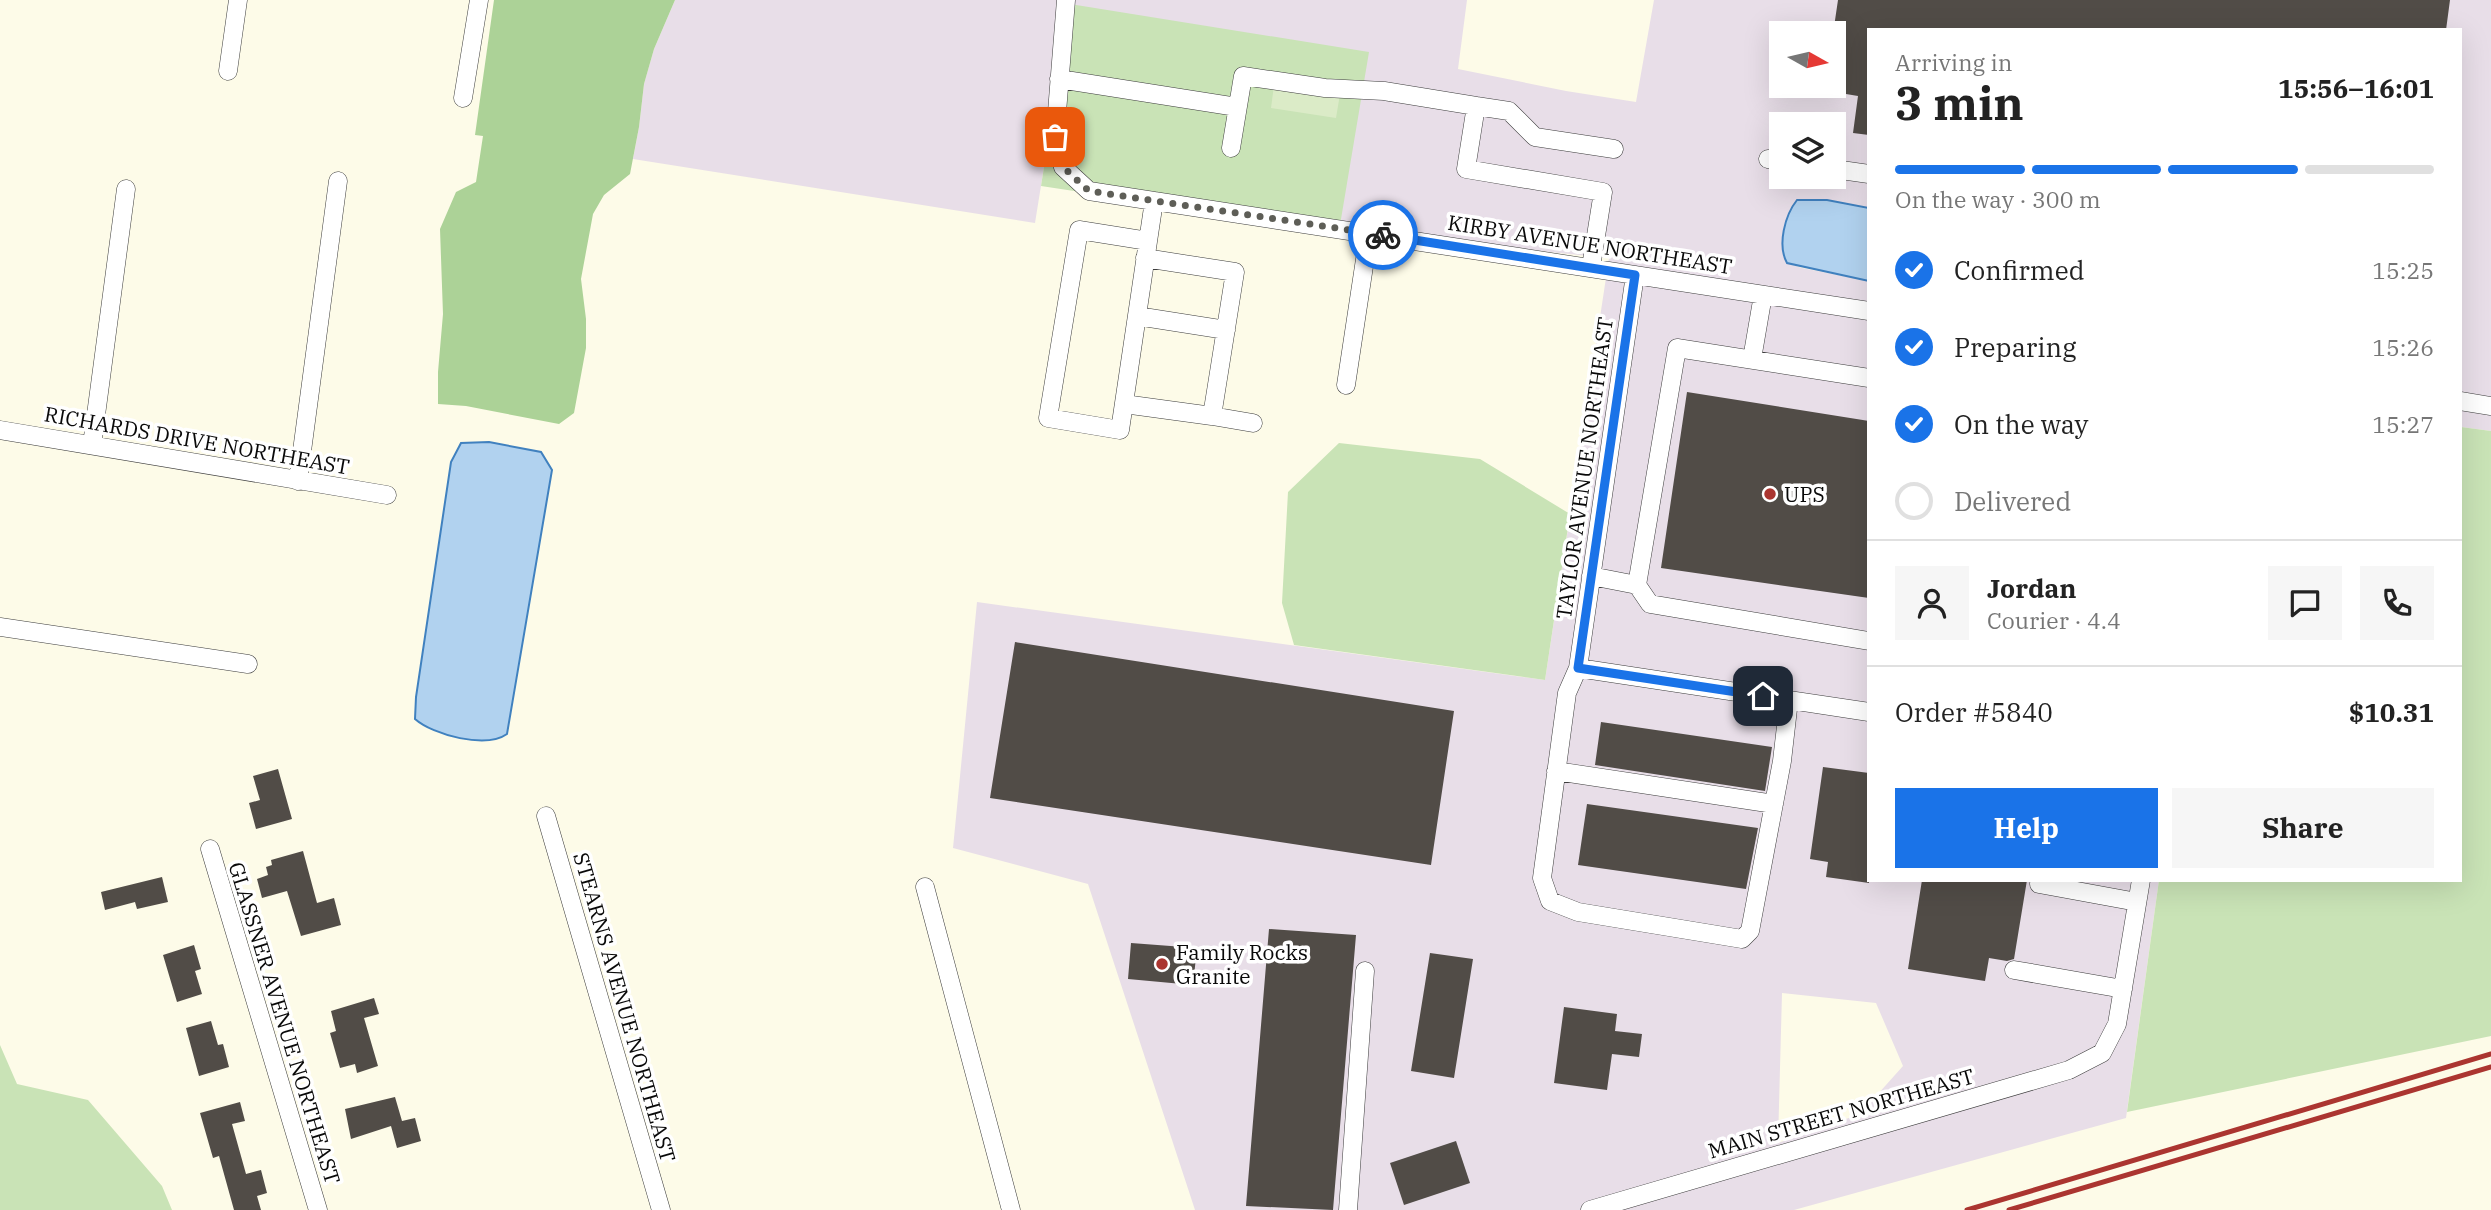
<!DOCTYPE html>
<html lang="en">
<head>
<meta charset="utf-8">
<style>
  :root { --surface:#fff; --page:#f6f6f6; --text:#222; --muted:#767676; --line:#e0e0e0; --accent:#1a73e8 }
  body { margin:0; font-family:"IBM Plex Serif",serif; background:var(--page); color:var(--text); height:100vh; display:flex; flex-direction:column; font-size:26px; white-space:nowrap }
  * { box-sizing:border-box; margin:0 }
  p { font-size:23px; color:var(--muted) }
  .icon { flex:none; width:38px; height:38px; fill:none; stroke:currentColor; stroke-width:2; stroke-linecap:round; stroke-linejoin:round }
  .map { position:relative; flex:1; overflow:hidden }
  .drawer { position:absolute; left:1867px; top:28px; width:595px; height:854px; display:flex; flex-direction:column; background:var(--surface); border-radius:0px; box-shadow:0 7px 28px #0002 }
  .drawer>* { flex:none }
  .needle { width:46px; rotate:98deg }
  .buttons { position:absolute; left:1769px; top:21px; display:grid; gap:14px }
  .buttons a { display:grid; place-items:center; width:77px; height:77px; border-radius:0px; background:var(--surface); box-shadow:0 7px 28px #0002; font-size:35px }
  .pin { position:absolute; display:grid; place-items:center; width:60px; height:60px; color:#fff; margin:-30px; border-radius:14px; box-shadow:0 4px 10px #0006 }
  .courier { position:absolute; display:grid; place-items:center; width:70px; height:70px; margin:-35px; border:5px solid #1a73e8; border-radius:50%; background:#fff; color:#222; box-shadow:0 2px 9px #0007 }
  .headline em { font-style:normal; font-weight:700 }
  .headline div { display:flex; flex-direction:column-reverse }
  .headline { display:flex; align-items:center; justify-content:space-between; height:119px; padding:0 28px }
  h1 { font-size:46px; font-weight:700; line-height:52px }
  .bar { display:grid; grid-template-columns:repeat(4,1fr); gap:10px 7px; align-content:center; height:84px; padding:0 28px }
  .bar i { height:9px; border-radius:5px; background:var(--line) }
  .bar .active { background:var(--accent) }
  .bar p { grid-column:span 4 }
  .line { display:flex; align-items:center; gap:18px; padding:0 28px; border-top:2px solid var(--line) }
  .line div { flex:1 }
  .round { display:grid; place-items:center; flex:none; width:74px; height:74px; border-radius:0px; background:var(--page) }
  ol { padding:0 28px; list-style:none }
  li { display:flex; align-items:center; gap:21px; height:77px }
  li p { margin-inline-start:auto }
  li .icon { padding:7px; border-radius:50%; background:var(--accent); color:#fff; stroke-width:4 }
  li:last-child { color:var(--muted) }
  li i { width:38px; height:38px; border:4px solid var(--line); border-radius:50% }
  .cta { display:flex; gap:14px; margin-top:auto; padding:14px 28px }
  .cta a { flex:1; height:80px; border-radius:0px; background:var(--accent); color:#fff; font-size:28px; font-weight:700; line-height:80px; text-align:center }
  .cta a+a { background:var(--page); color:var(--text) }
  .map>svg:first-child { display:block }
  .industrial { fill:#e8dee8; fill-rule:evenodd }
  .green { fill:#c9e3b6 }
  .forest { fill:#acd297 }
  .pitch { fill:#dbebc7 }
  .water { fill:#b1d2ef; stroke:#4081bf; stroke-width:2 }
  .building { fill:#514c47 }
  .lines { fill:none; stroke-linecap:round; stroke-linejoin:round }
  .minor-casing { stroke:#3c3c3c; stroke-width:19 }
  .minor { stroke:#fff; stroke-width:18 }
  .rail { stroke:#ab3530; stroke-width:5 }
  .done { stroke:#5e5e57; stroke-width:7; stroke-dasharray:0 12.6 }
  .route { stroke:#1a73e8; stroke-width:9 }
  .poi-dot { fill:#ab3530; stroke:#fff; stroke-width:2.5 }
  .labels { text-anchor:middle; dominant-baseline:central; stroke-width:7; stroke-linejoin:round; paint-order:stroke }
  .street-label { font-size:21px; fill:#090909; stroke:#fff }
  .poi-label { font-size:21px; fill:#090909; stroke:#fff; text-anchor:start }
</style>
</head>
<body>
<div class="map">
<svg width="2491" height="1210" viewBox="0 0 2491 1210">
  <rect width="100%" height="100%" fill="#fdfbe8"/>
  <!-- industrial -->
  <path class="industrial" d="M675,0H1467L1458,69L1566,91L1636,102L1654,0H2491V431L2461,427L2460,30H1869V208L1827,200L1783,256L1787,263L1802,268L1869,281V880H2159L2126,1118L1794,1210H1195L1088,884L953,848L977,602L1545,680L1609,258L1339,231L1070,5L1035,223L633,159L639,127L644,84L654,49ZM1782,33H1834V86H1782ZM1782,124H1834V177H1782ZM1782,993L1876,1003L1903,1066L1860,1114L1778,1143Z"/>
  <!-- green -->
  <path class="green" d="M1070,4L1369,52L1339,231L1041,186Z
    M2461,427L2491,431V1036L2127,1112L2159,880H2460Z
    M1339,443L1480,459L1570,514L1545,680L1294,645L1282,603L1288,492Z
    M0,1045L17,1084L88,1100L162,1186L172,1210H0Z"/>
  <!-- forest -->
  <path class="forest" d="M494,0H675L654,49L644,84L639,127L630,174L604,195L593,214L581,279L586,319V348L574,413L559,424L466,406L438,404V372L443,314L440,229L456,192L476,182L483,136L475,135Z"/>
  <!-- pitch -->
  <path class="pitch" d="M1275,78L1341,88L1336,118L1271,108Z"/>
  <!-- water -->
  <path class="water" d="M1797,200H1827L1869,208V281L1787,263C1777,245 1785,215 1797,200Z
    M489,442L541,452L552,470L507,734C486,749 433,735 415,719L416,697L451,462L461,443Z"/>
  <!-- building -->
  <path class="building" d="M1838,0H2450L2446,30H1869V135L1853,133L1858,96L1834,92V27Z
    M1687,392L1869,421V598L1661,568Z
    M1015,642L1454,711L1431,865L990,798Z
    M1601,722L1772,747L1765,791L1595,765Z
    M1823,767L1869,773V883L1826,877L1828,862L1810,859Z
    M278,769L292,819L256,829L249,803L260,800L253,776Z
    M1587,804L1758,828L1746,889L1578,865Z
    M303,851L317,903L334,898L341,925L301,936L287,891L262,898L257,879L268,875L266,867L272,865L271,860Z
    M162,877L168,902L137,909L135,902L105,910L101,892Z
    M1922,880H2027L2014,959L2007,961L1989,958L1985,981L1908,969Z
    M1269,929L1356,935L1333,1210L1246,1206Z
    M1131,943L1197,948L1193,985L1128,979Z
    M194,945L201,969L195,971L202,994L177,1002L163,955Z
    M1430,953L1473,959L1454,1078L1411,1071Z
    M374,998L379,1014L364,1018L378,1066L357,1073L355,1064L340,1068L330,1033L336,1031L331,1011Z
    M1564,1007L1617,1014L1615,1031L1642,1034L1639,1057L1612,1054L1607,1090L1554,1083Z
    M211,1021L218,1045L223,1044L229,1067L199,1076L186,1028Z
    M395,1097L402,1121L415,1118L421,1141L397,1148L391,1126L351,1139L345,1109Z
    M240,1102L245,1121L232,1124L246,1174L261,1170L267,1193L257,1196L261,1210H234L219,1156L213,1158L200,1113Z
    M1456,1141L1470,1183L1404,1205L1390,1163Z"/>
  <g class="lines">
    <defs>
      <path id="minor" d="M1066,0L1055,137L1063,167L1089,191L1869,311
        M228,71L238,0
        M1059,79L1237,107
        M463,98L479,0
        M1231,148L1243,76L1325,88L1384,91L1476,106
        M1768,159L1782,161
        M1834,169L1869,174
        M1148,241L1079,230L1048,418L1120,430L1154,201
        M1591,267L1603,192L1466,169L1476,106L1509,111L1535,137L1614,149
        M1635,275L1578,668L1567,693L1564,715L1542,878L1550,901L1578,912L1742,939L1750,931L1782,761L1789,700
        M1137,316L1226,330
        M1752,359L1763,295
        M1346,385L1369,233
        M2460,401L2491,406
        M1124,404L1212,416L1235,272L1145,258
        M1212,416L1253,423
        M0,430L387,495
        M92,445L126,189
        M298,481L338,181
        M1591,576L1637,585L1650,604L1869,641
        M1637,585L1677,348L1869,378
        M0,627L248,664
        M1578,668L1869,712
        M1556,771L1774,804
        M546,816L661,1210
        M210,849L318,1210
        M2039,884L2137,902
        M925,887L1011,1210
        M2014,970L2123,989
        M1348,1210L1365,971
        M1590,1210L2069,1070L2102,1053L2117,1024L2141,880"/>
    </defs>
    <!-- minor casing -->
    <use href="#minor" class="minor-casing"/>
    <!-- minor -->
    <use href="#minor" class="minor"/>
    <!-- rail -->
    <path class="rail" d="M1967,1210L2491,1054
      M2009,1210L2491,1067"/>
  </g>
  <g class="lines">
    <!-- done -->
    <path class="done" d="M1055,137L1063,167L1089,191L1383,235"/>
    <!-- route -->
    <path class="route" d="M1383,235L1635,275L1578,668L1763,696"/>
  </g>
  <!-- markers -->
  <g class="poi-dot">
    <circle cx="1770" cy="494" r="7"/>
    <circle cx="1162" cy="964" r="7"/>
  </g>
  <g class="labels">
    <!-- street labels -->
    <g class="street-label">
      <text transform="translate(1590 244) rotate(9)">KIRBY AVENUE NORTHEAST</text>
      <text transform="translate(197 440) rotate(10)">RICHARDS DRIVE NORTHEAST</text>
      <text transform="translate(1584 468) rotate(-82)">TAYLOR AVENUE NORTHEAST</text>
      <text transform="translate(625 1007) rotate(74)">STEARNS AVENUE NORTHEAST</text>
      <text transform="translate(285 1023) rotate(73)">GLASSNER AVENUE NORTHEAST</text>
      <text transform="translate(1841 1113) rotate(-16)">MAIN STREET NORTHEAST</text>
    </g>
    <!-- poi labels -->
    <g class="poi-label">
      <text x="1784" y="494">UPS</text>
      <text x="1176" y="952">Family Rocks<tspan x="1176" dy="24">Granite</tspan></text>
    </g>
  </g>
</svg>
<div class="buttons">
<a><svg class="needle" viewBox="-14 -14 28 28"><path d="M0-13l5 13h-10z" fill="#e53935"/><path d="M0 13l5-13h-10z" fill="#767676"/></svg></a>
<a><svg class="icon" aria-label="layers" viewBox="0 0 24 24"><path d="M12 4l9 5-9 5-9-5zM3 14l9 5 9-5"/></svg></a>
</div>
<div class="pin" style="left:1055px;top:137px;background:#ea580c"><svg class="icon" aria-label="bag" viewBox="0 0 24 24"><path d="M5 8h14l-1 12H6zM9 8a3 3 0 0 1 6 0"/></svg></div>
<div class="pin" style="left:1763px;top:696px;background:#1f2937"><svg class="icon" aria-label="home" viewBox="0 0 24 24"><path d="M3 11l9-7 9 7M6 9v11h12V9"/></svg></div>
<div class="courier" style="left:1383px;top:235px"><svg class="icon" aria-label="bike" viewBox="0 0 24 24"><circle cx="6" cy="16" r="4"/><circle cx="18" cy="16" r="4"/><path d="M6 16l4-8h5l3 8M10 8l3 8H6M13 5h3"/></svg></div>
<section class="drawer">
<div class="headline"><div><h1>3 min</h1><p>Arriving in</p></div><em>15:56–16:01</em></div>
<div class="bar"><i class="active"></i><i class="active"></i><i class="active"></i><i></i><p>On the way · 300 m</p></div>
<ol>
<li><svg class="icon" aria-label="check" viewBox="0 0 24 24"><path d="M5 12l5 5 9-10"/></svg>Confirmed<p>15:25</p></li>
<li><svg class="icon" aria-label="check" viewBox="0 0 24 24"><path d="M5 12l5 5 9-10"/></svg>Preparing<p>15:26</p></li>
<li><svg class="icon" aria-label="check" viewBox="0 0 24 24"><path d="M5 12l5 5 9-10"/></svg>On the way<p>15:27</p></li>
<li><i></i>Delivered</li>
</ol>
<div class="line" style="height:126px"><a class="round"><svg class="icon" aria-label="person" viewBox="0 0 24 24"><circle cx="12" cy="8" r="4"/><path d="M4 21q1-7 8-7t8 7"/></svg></a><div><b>Jordan</b><p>Courier · 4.4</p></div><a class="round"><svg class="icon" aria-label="chat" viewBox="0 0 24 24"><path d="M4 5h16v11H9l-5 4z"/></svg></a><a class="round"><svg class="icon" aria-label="phone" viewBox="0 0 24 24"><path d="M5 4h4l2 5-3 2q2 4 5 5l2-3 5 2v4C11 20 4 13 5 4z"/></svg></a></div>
<div class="line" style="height:91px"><div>Order #5840</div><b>$10.31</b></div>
<div class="cta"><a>Help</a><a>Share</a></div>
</section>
</div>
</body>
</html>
